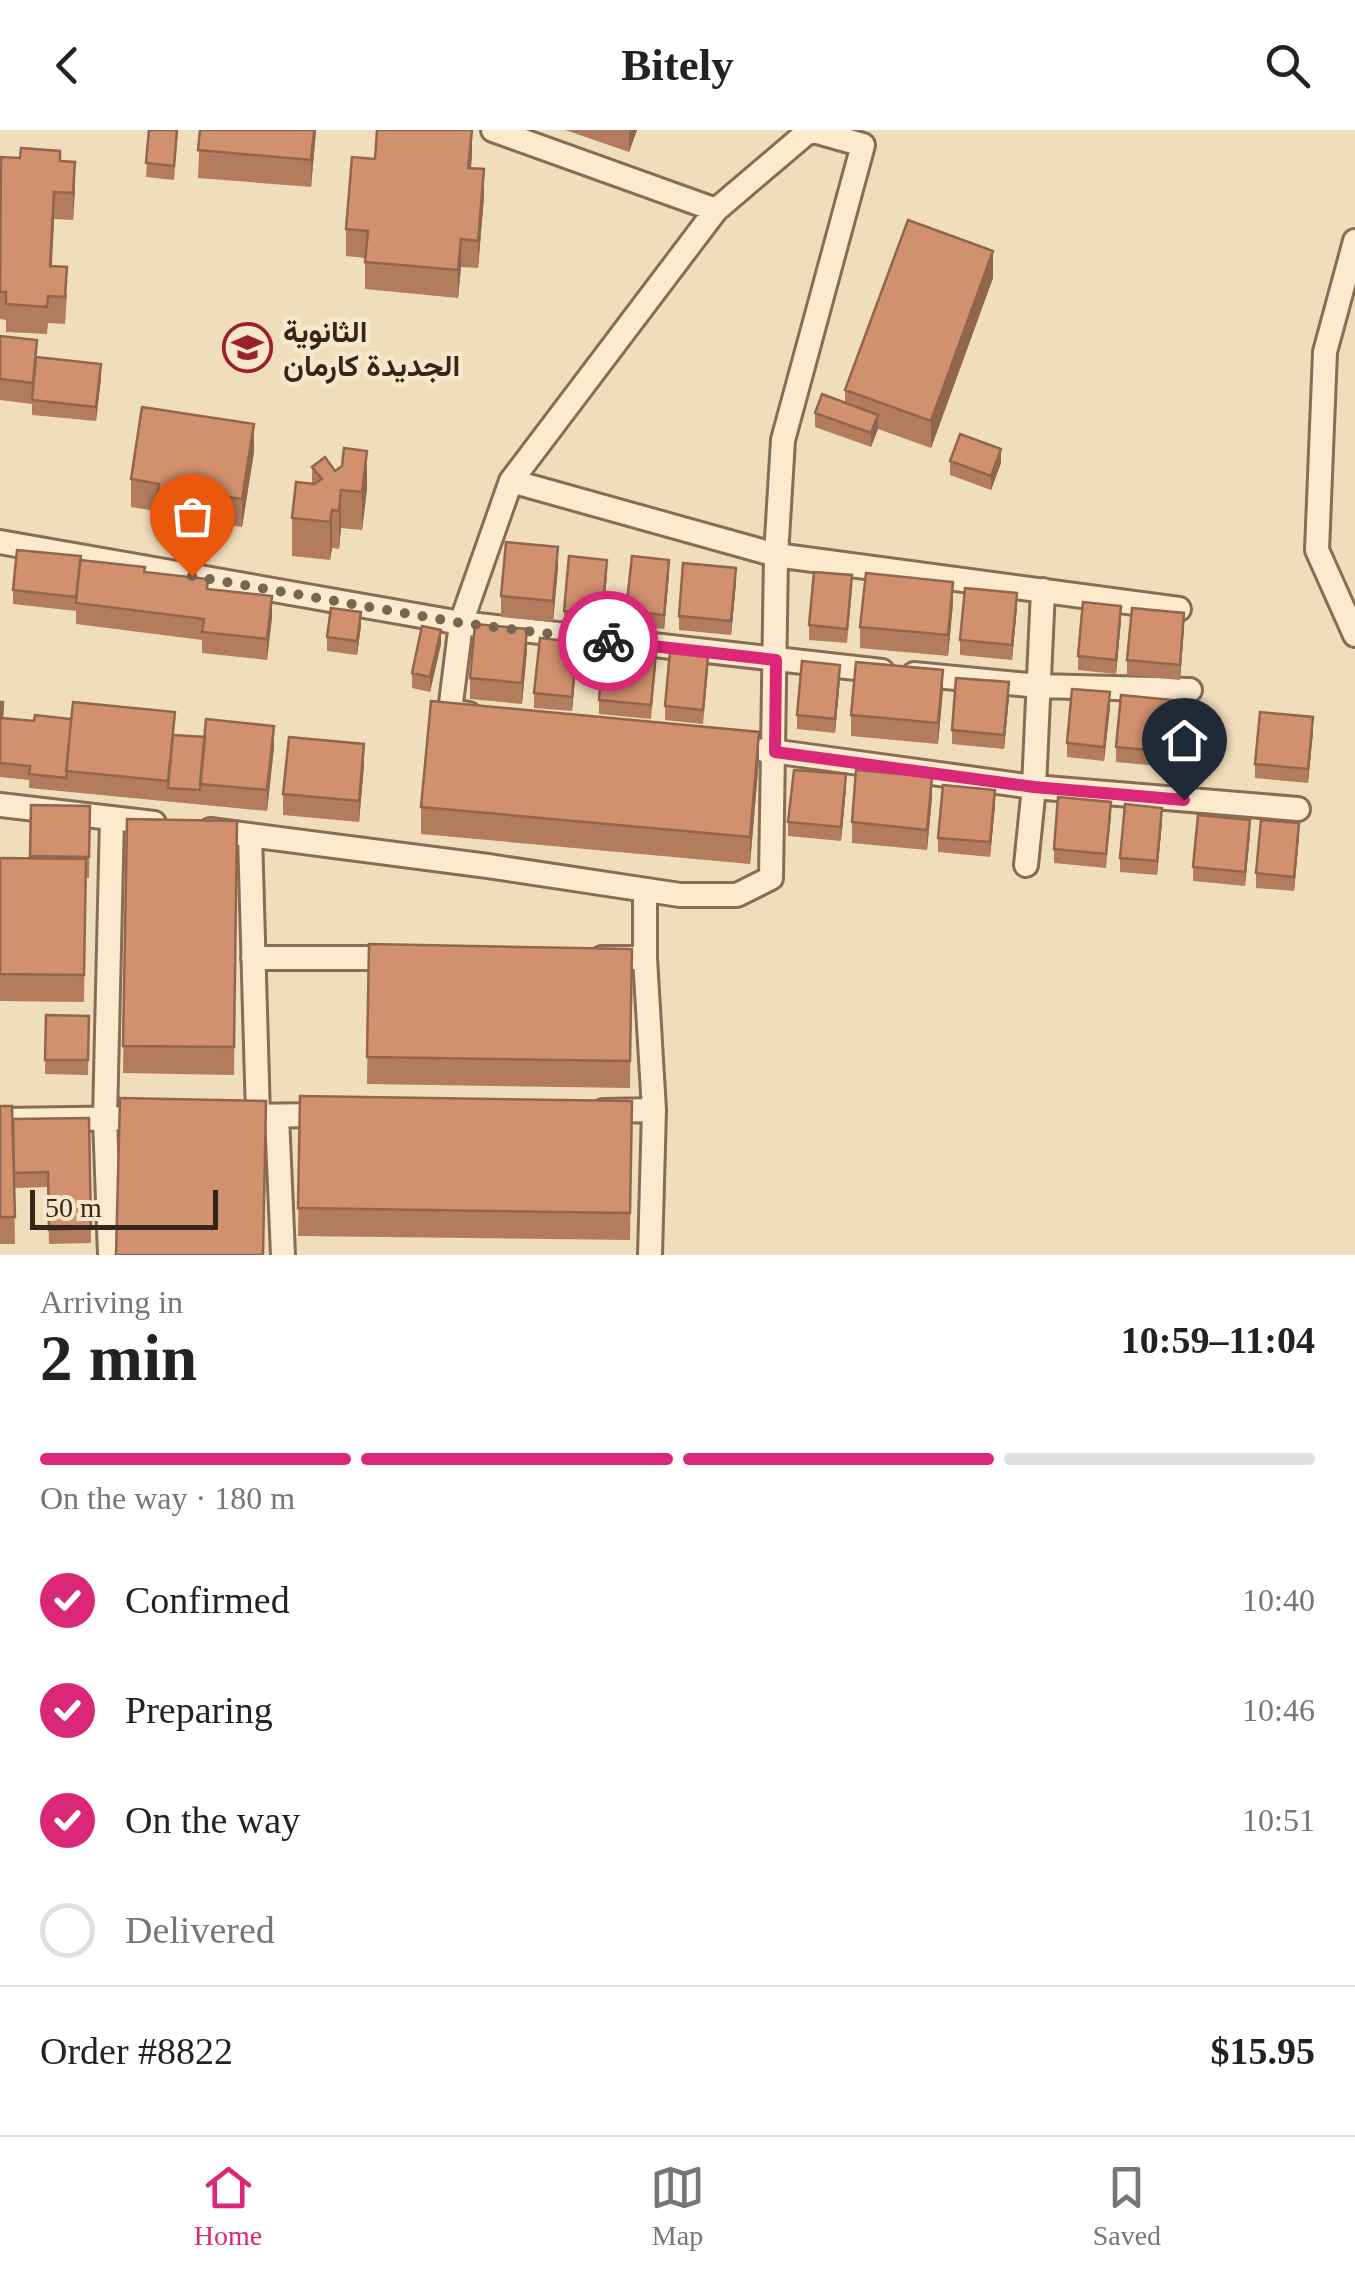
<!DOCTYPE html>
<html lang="en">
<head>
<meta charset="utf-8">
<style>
  :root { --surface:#fff; --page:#f2f2f2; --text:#222; --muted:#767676; --line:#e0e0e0; --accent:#db2777 }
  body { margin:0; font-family:"Times New Roman",Vazirmatn,serif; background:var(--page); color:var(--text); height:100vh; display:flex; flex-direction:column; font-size:38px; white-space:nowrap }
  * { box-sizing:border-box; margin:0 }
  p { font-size:32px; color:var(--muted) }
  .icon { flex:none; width:55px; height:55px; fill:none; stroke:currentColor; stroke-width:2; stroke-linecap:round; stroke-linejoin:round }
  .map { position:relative; height:1125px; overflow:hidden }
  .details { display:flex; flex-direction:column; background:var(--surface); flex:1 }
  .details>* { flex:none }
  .scale { position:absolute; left:30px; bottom:25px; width:188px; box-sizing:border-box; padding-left:10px; border:5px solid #36261a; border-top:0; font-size:28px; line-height:35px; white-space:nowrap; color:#36261a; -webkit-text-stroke:8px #f7e7cb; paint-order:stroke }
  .pin { position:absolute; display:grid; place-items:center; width:85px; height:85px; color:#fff; margin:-102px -42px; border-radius:50% 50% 50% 0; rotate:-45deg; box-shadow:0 0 10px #0007 }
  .pin .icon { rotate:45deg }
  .courier { position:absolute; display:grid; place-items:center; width:100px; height:100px; margin:-50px; border:8px solid #db2777; border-radius:50%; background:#fff; color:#222; box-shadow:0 2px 12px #0007 }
  .head em { font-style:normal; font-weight:700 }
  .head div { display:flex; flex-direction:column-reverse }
  .head { display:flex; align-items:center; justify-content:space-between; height:170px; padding:0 40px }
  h1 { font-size:65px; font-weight:700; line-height:75px }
  .bar { display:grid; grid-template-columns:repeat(4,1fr); gap:15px 10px; align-content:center; height:120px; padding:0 40px }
  .bar i { height:12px; border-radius:8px; background:var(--line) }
  .bar .on { background:var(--accent) }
  .bar p { grid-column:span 4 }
  .line { display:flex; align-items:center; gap:25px; padding:0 40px; border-top:2px solid var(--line) }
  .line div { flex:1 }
  ol { padding:0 40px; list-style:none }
  li { display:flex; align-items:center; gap:30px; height:110px }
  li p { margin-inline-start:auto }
  li .icon { padding:10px; border-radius:50%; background:var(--accent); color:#fff; stroke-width:4 }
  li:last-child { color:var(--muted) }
  li i { width:55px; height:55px; border:5px solid var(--line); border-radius:50% }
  header { display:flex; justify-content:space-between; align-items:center; height:130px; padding:0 40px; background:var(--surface); font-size:45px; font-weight:700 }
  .menu { display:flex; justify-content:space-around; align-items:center; height:140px; border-top:2px solid var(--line); background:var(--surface); font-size:28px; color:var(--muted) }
  .menu a { display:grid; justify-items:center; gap:5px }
  .menu .on { color:var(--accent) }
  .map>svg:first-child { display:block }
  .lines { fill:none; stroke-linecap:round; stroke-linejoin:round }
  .street-casing { stroke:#886c54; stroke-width:28 }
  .street { stroke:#fbeace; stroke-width:22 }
  .wall { fill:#b47c5f }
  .shaded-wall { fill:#92654d }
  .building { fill:#d1906e; stroke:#92654d; stroke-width:2.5 }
  .done { stroke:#776652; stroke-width:10; stroke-dasharray:0 18 }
  .route { stroke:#db2777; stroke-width:12 }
  .labels { text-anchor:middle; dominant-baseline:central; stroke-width:9; stroke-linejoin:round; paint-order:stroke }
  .poi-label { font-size:30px; font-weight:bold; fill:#36261a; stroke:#f7e7cb; text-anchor:start }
</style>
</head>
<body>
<header><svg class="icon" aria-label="back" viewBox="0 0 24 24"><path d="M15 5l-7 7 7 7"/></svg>Bitely<svg class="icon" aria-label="search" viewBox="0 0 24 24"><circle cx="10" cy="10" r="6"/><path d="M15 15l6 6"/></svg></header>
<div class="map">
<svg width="1355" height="1125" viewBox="0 0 1355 1125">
  <rect width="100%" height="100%" fill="#f0ddbb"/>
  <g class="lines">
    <defs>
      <path id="street" d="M1355,111L1325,222L1317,420L1355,505
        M511,351L776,425L1179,479
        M0,412L461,493L882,541
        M914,544L1039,556L1190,560
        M469,584L450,581L461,493L511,351L716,80L493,0
        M764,620L1034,657L1298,679
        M0,675L154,693
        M210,700L488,736L680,765H737L771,748L776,425L783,310L863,15L810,0L716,80
        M250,705L258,986
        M1026,735L1034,657L1043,460
        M645,760V828L654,980L650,1125
        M253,828H400
        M602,828H645
        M603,981L654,980
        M238,986L331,985
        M277,986L283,1125
        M0,990L146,988
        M110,1125L105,988L112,688"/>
    </defs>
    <!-- street casing -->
    <use href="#street" class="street-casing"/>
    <!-- street -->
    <use href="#street" class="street"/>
  </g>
  <!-- wall -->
  <path class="wall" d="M149,0H178L174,50L146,47Z
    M200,0H316L311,57L198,48Z
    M565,0H637L629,22Z
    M472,25L471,38L484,67L478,138L461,137L458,168L365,159V128L346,126V99Z
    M60,31L75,59L73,90L54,89L52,136L67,165L65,194L48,193L47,204L6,202V190L0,189V48Z
    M993,148L931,318L878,299L871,317L815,297V283L845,273V260Z
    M0,206L37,227L101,248L96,291L32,285V274L0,270Z
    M254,322L242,397L215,393L213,409L156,400V381L131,377V349Z
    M950,331L1001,333L991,360L950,345Z
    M312,337L335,341L367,359L362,400L341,398L339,419L332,418L330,430L292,426V388L312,354Z
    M81,430L145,442L208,459L272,487L267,530L202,523V510L76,494V481L13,474V460Z
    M558,438L553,492L501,487V466Z
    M607,444L602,498L564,495V481Z
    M669,444L664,499L626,495V481Z
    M736,453L731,505L679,500V486Z
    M852,459L847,513L809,510V495Z
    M953,473L948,526L860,518V497Z
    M1017,477L1012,530L960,525V510Z
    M1121,490L1116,544L1078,540V526Z
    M361,496L357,525L327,521V507Z
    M1184,497L1180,550L1127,545V530Z
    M441,514L430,562L412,558V543Z
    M527,520L522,574L470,569V548Z
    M577,526L572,581L534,578V563Z
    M656,536L651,589L599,584V570Z
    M708,540L703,594L665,590V576Z
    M840,549L835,603L797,599V585Z
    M943,560L938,614L851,606V585Z
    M1009,567L1004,619L952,614V600Z
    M0,572L3,588L174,605L274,617L267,681L29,658V650L0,647Z
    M1110,577L1104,631L1067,627V613Z
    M1173,584L1168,637L1116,632V617Z
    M1313,601L1308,653L1255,648V634Z
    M759,629L750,734L421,704V677Z
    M364,635L359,692L283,685V664Z
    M846,658L841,711L788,706V692Z
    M932,668L927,720L852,713V692Z
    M31,675L90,676L89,748H86L84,872L0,871V728H30Z
    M995,675L990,727L938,722V708Z
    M1111,686L1106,738L1054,733V719Z
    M127,689L237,691L234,945L123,943Z
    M1162,692L1157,745L1120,742V728Z
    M1250,704L1245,756L1193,751V737Z
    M1299,707L1294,761L1256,758V743Z
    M369,814L632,819L630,958L367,954Z
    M46,885L89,886L88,945L45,944Z
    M300,966L632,971L630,1110L298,1106Z
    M0,976L13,989L89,988L91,1113L49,1114L48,1057L14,1058L15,1114H0Z"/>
  <!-- shaded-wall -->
  <path class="shaded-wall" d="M314,0H316L311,57V30Z
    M472,0V25L468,65V38Z
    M629,0H637L629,22Z
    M75,32V59L73,90V63Z
    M484,39V67L478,138V111Z
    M54,62V89L50,163V136Z
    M461,109V137L458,168V140Z
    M993,121V148L931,318V291Z
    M101,234V248L96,291V277Z
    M878,285V299L871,317V303Z
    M254,294V322L242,397V369Z
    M1001,319V333L991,360V346Z
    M367,321V359L362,400V362Z
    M341,360V398L339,419V381Z
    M215,365V393L213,409V382Z
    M332,380V418L330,430V392Z
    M558,417V438L553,492V471Z
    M607,430V444L602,498V484Z
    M669,430V444L664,499V485Z
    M736,438V453L731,505V491Z
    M953,452V473L948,526V505Z
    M1017,463V477L1012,530V515Z
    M272,466V487L267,530V509Z
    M1121,476V490L1116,544V530Z
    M361,482V496L357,525V511Z
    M1184,483V497L1180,550V535Z
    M527,499V520L522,574V553Z
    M441,500V514L430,562V547Z
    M577,512V526L572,581V567Z
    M840,535V549L835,603V589Z
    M943,540V560L938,614V593Z
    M1009,552V567L1004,619V605Z
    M1110,562V577L1104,631V617Z
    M1173,570V584L1168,637V622Z
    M1313,587V601L1308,653V639Z
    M274,596V617L267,681V660Z
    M759,602V629L750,734V707Z
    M364,614V635L359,692V671Z
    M846,644V658L841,711V697Z
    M932,647V668L927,720V700Z
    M995,660V675L990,727V712Z
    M1162,678V692L1157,745V731Z
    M1250,690V704L1245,756V742Z
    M1299,693V707L1294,761V747Z"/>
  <!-- building -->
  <path class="building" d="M149,0H177L174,36L146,33Z
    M200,0H314L311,30L198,20Z
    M377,0H472L468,38L484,39L478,111L461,109L458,140L365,132L368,101L346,99L352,27L375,29Z
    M21,18L60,21V31L75,32L73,63L54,62L50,136L67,137L65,167L48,166L47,177L6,174V162H0L1,27L20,28Z
    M908,90L993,121L931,291L845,260Z
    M0,206L37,210L33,253L0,249Z
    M36,227L101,234L96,277L32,270Z
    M822,264L878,285L871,303L815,283Z
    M142,277L254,294L242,369L215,365L213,382L156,373L159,354L131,349Z
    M960,304L1001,319L991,346L950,331Z
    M344,318L367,321L362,362L341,360L339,381L332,380L330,392L292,388L296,352L314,354L322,349L312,337L325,327L335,341L342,336Z
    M506,412L558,417L553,471L501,466Z
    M17,420L81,426L76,467L13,460Z
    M569,426L607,430L602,484L564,481Z
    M632,426L669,430L664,485L626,481Z
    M80,430L145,437L144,442L208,449L207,459L272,466L267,509L202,502L204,489L76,473Z
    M683,433L736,438L731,491L679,486Z
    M814,442L852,445L847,499L809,495Z
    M866,443L953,452L948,505L860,497Z
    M965,458L1017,463L1012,515L960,510Z
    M1083,472L1121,476L1116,530L1078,526Z
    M331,478L361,482L357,511L327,507Z
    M1132,478L1184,483L1180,535L1127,530Z
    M475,494L527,499L522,553L470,548Z
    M422,496L441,500L430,547L412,543Z
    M540,508L577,512L572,567L534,563Z
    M604,517L656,522L651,575L599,570Z
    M670,522L708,526L703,580L665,576Z
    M802,531L840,535L835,589L797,585Z
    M856,532L943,540L938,593L851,585Z
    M956,548L1009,552L1004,605L952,600Z
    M1072,559L1110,562L1104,617L1067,613Z
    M1121,565L1173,570L1168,622L1116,617Z
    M431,571L759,602L750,707L421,677Z
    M0,572H3L2,588L34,591L35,585L71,589L66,648L29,644L30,636L0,633Z
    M73,572L175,582L168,651L66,641Z
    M1260,582L1313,587L1308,639L1255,634Z
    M206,589L274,596L267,660L200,654Z
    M173,605L205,607L200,660L168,658Z
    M289,607L364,614L359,671L283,664Z
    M794,640L846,644L841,697L788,692Z
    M856,640L932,647L927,700L852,692Z
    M943,655L995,660L990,712L938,708Z
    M1058,667L1111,672L1106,724L1054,719Z
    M1125,674L1162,678L1157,731L1120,728Z
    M31,675L90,676L89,727L30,726Z
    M1198,685L1250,690L1245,742L1193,737Z
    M127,689L237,691L234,917L123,916Z
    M1261,690L1299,693L1294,747L1256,743Z
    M0,728L86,729L84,845L0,844Z
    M369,814L632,819L630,931L367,927Z
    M46,885L89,886L88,930H45Z
    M300,966L632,971L630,1083L298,1078Z
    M120,968L266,971L263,1125H116Z
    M0,976H12L15,1087H0Z
    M89,988L91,1098L49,1100L48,1042L14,1043L13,989Z"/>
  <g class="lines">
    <!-- done -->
    <path class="done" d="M192,446L461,493L608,511"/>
    <!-- route -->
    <path class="route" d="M608,511L776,530L775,622L1034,657L1184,670"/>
  </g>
  <!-- icons -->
  <defs>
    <symbol id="school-ring" viewBox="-11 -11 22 22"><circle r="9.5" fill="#f7e7cb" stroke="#9b202a" stroke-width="1.5"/><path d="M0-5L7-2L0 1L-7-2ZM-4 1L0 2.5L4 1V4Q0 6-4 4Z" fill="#9b202a"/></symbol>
  </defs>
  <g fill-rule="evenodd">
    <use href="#school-ring" x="220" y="190" width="55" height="55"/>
  </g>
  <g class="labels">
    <!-- poi labels -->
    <g class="poi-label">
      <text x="283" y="201">الثانوية<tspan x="283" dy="34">الجديدة كارمان</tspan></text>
    </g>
  </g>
</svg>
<div class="scale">50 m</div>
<div class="pin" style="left:192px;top:446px;background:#ea580c"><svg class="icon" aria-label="bag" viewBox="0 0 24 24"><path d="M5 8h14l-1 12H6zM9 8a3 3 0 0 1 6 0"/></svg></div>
<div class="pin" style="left:1184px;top:670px;background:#1f2937"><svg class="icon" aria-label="home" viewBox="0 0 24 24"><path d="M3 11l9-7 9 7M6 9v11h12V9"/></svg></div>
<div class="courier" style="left:608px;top:511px"><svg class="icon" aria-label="bike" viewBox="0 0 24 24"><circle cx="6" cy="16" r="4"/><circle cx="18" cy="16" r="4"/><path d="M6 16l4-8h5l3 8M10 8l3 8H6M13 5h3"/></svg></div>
</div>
<section class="details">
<div class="head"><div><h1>2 min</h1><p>Arriving in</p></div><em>10:59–11:04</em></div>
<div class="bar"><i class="on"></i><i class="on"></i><i class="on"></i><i></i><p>On the way · 180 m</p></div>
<ol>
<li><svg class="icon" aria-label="check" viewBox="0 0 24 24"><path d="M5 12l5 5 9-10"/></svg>Confirmed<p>10:40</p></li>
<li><svg class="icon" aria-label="check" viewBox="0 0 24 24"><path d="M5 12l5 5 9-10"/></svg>Preparing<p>10:46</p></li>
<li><svg class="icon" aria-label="check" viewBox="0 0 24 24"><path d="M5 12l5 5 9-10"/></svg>On the way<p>10:51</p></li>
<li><i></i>Delivered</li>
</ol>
<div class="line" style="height:130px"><div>Order #8822</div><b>$15.95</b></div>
</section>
<nav class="menu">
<a class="on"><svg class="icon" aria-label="home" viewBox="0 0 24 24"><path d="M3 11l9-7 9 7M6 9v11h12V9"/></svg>Home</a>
<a><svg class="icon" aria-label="map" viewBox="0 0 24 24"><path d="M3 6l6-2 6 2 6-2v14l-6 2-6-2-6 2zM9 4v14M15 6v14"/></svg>Map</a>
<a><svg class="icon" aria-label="saved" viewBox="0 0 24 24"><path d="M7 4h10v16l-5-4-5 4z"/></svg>Saved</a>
</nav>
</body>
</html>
